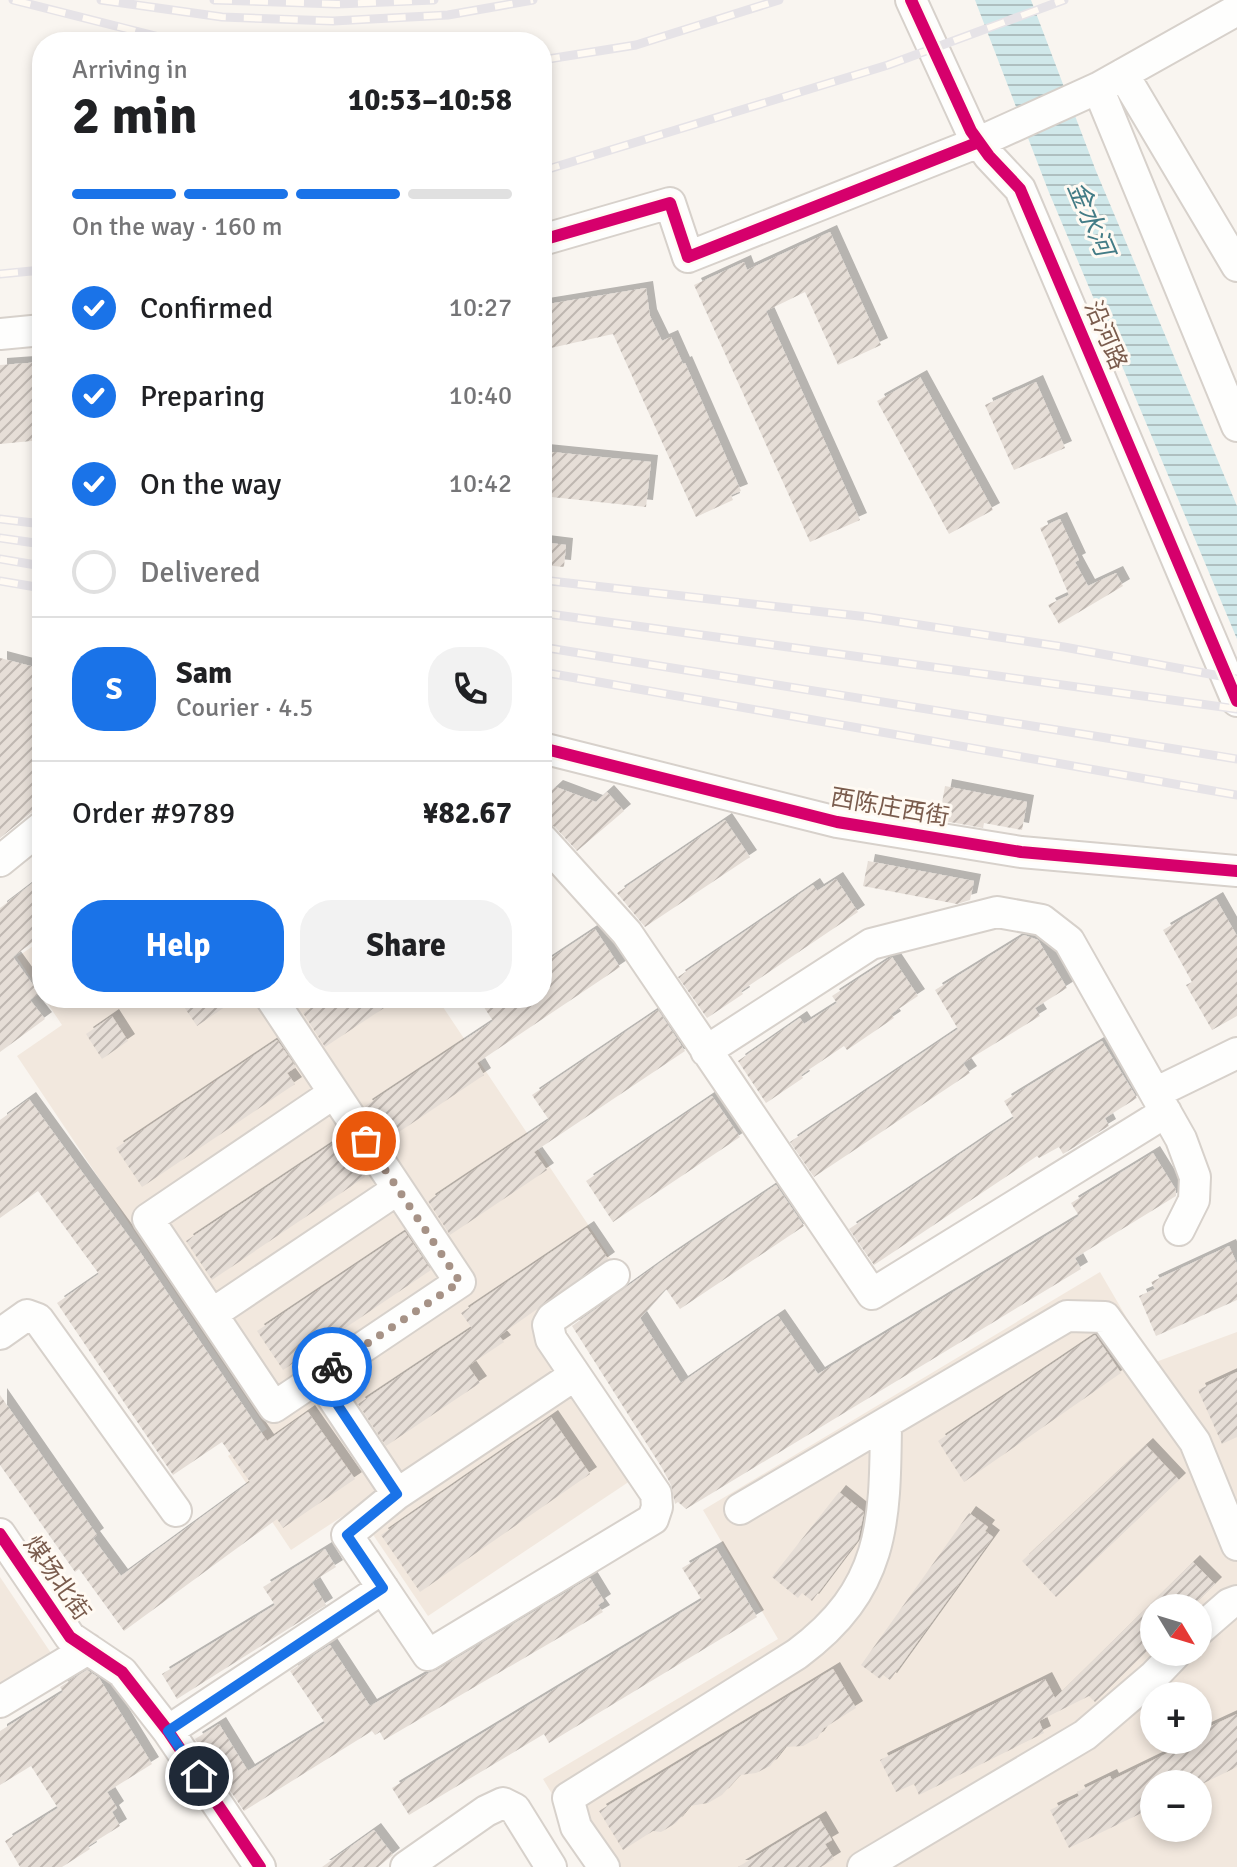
<!DOCTYPE html>
<html lang="en">
<head>
<meta charset="utf-8">
<style>
  :root { --surface:#fff; --page:#f2f2f2; --text:#202124; --muted:#757577; --line:#e0e0e0; --accent:#1a73e8 }
  body { margin:0; font-family:Signika,"Noto Sans SC",sans-serif; background:var(--page); color:var(--text); height:100vh; display:flex; flex-direction:column; font-size:30px; white-space:nowrap }
  * { box-sizing:border-box; margin:0 }
  p { font-size:26px; color:var(--muted) }
  .icon { flex:none; width:44px; height:44px; fill:none; stroke:currentColor; stroke-width:2; stroke-linecap:round; stroke-linejoin:round }
  .map { position:relative; flex:1; overflow:hidden }
  .side { position:absolute; left:32px; top:32px; width:520px; height:976px; display:flex; flex-direction:column; background:var(--surface); border-radius:32px; box-shadow:0 4px 12px #0003 }
  .side>* { flex:none }
  .needle { width:52px; rotate:128deg }
  .fabs { position:absolute; left:1140px; top:1594px; display:grid; gap:16px }
  .fabs a { display:grid; place-items:center; width:72px; height:72px; border-radius:50%; background:var(--surface); box-shadow:0 4px 12px #0003; font-size:40px }
  .pin { position:absolute; display:grid; place-items:center; width:68px; height:68px; color:#fff; margin:-34px; border:4px solid #fff; border-radius:50%; box-shadow:0 2px 8px #0007 }
  .courier { position:absolute; display:grid; place-items:center; width:80px; height:80px; margin:-40px; border:6px solid #1a73e8; border-radius:50%; background:#fff; color:#222; box-shadow:0 2px 10px #0007 }
  .headline em { font-style:normal; font-weight:700 }
  .headline div { display:flex; flex-direction:column-reverse }
  .headline { display:flex; align-items:center; justify-content:space-between; height:136px; padding:0 40px }
  h1 { font-size:52px; font-weight:700; line-height:60px }
  .bar { display:grid; grid-template-columns:repeat(4,1fr); gap:12px 8px; align-content:center; height:96px; padding:0 40px }
  .bar i { height:10px; border-radius:6px; background:var(--line) }
  .bar .selected { background:var(--accent) }
  .bar p { grid-column:span 4 }
  .line { display:flex; align-items:center; gap:20px; padding:0 40px; border-top:2px solid var(--line) }
  .line div { flex:1 }
  .round { display:grid; place-items:center; flex:none; width:84px; height:84px; border-radius:32px; background:var(--page) }
  ol { padding:0 40px; list-style:none }
  li { display:flex; align-items:center; gap:24px; height:88px }
  li p { margin-inline-start:auto }
  li .icon { padding:8px; border-radius:50%; background:var(--accent); color:#fff; stroke-width:4 }
  li:last-child { color:var(--muted) }
  li i { width:44px; height:44px; border:4px solid var(--line); border-radius:50% }
  .cta { display:flex; gap:16px; margin-top:auto; padding:16px 40px }
  .cta a { flex:1; height:92px; border-radius:32px; background:var(--accent); color:#fff; font-size:32px; font-weight:700; line-height:92px; text-align:center }
  .cta a+a { background:var(--page); color:var(--text) }
  .map>svg:first-child { display:block }
  .residential { fill:#f2e8de; fill-rule:evenodd }
  .water { fill:url(#water-rules) }
  .building { fill:url(#building-hatch); filter:url(#shadow) }
  .lines { fill:none; stroke-linecap:round; stroke-linejoin:round }
  .minor-casing { stroke:#d7d1cb; stroke-width:34 }
  .minor { stroke:#fefefd; stroke-width:30 }
  .rail-casing { stroke:#e6e3e7; stroke-width:9 }
  .rail { stroke:#fffaf3; stroke-width:6; stroke-dasharray:18; stroke-linecap:butt }
  .cycleway-casing { stroke:#fffaf3; stroke-width:17 }
  .cycleway { stroke:#d6006c; stroke-width:12 }
  .done { stroke:#a69286; stroke-width:8; stroke-dasharray:0 14.4 }
  .route { stroke:#1a73e8; stroke-width:10 }
  .labels { text-anchor:middle; dominant-baseline:central; stroke-width:6; stroke-linejoin:round; paint-order:stroke }
  .street-label { font-size:24px; fill:#7a5c4d; stroke:#fffaf3 }
  .water-label { font-size:26px; font-style:italic; fill:#437c86; stroke:#fffaf3 }
</style>
</head>
<body>
<div class="map">
<svg width="1237" height="1867" viewBox="0 0 1237 1867">
  <defs>
    <pattern id="water-rules" width="6" height="5" patternUnits="userSpaceOnUse" patternTransform="scale(2)"><rect width="6" height="5" fill="#d0e8ea"/><path d="M0 2.5h6" fill="none" stroke="#aebfc0"/></pattern>
    <pattern id="building-hatch" width="6" height="6" patternUnits="userSpaceOnUse" patternTransform="scale(2)"><rect width="6" height="6" fill="#e6ded7"/><path d="M-1 1l2-2M0 6l6-6M5 7l2-2" fill="none" stroke="#bfb7b1"/></pattern>
    <filter id="shadow"><feDropShadow dx="7" dy="-7" stdDeviation="0" flood-color="#0004"/></filter>
  </defs>
  <rect width="100%" height="100%" fill="#f9f5f0"/>
  <!-- residential -->
  <path class="residential" d="M42,940V995L17,957Z
    M44,998H437L615,1265L532,1321L636,1477L428,1616L355,1508L291,1550L228,1456L267,1429L17,1056L62,1025Z
    M1100,1272L1153,1363L1237,1332V1867H596L543,1779L778,1639L703,1510ZM1154,1608H1198V1652H1154ZM1154,1696H1198V1740H1154ZM1154,1784H1198V1828H1154Z
    M0,1577L51,1653L0,1685Z"/>
  <!-- water -->
  <path class="water" d="M975,0H1031L1096,171L1237,506V639L1048,190Z"/>
  <!-- building -->
  <path class="building" d="M830,232L881,345L838,365L805,292L766,311L860,520L810,542L694,285L744,262L747,270Z
    M646,288L650,316L662,341L671,337L683,364L685,363L741,491L731,495L733,500L696,517L613,334L542,350V305Z
    M42,362V440L0,444V365Z
    M920,377L993,510L949,534L877,401Z
    M1036,382L1065,448L1014,470L985,405Z
    M542,451L651,462L646,507L542,496Z
    M1060,519L1079,560L1075,562L1088,586L1116,573L1123,586L1059,624L1048,605L1069,595L1040,528Z
    M542,542L566,545L564,567L542,565Z
    M0,658L42,669V809L31,813L0,838Z
    M945,786L1027,802L1022,830L984,823L983,828L939,820Z
    M556,787L596,802L607,792L624,811L577,851L555,827L542,821V800Z
    M725,820L750,857L645,927L617,893Z
    M868,861L974,881L970,900L957,904L863,886Z
    M42,876V935L13,957L39,993L30,1000L45,1019L0,1052V908Z
    M836,879L858,912L741,991L743,994L707,1018L678,977L813,885L817,891Z
    M1216,899L1237,936V1016L1212,1030L1186,985L1192,982L1163,930Z
    M595,929L620,967L477,1063L484,1075L387,1140L365,1106L493,1021L478,998H542V964Z
    M1024,935L1038,940L1067,988L1035,1008L1040,1016L963,1063L970,1073L814,1177L790,1142L958,1029L935,990Z
    M892,957L918,996L891,1014L894,1018L847,1050L844,1046L801,1075L803,1078L766,1103L738,1061L800,1018L804,1024L837,1003L832,996Z
    M178,998H238L197,1026Z
    M326,998H399L325,1047L303,1013Z
    M658,1010L685,1051L534,1152L547,1170L450,1235L428,1201L549,1120L532,1095Z
    M112,1016L128,1041L102,1059L86,1034Z
    M277,1040L296,1067L287,1073L295,1084L142,1187L116,1148Z
    M1102,1041L1137,1098L1105,1118L1109,1126L1063,1154L1059,1147L1039,1158L1037,1156L874,1265L849,1229L1014,1118L1004,1101Z
    M712,1096L740,1137L613,1222L586,1181Z
    M29,1099L138,1249L267,1441L308,1412L355,1479L283,1528L277,1519L124,1631L79,1569L75,1572L0,1465V1395L97,1535L93,1538L121,1576L250,1482L222,1442L173,1475L57,1303L99,1274L38,1191L0,1218V1120Z
    M342,1137L365,1177L212,1280L186,1241Z
    M1153,1153L1176,1190V1196L1075,1258L1081,1269L686,1509L678,1502L675,1504L671,1485L662,1468L572,1326L664,1260L776,1185L804,1226L680,1309L666,1289L640,1318L681,1383L778,1316L818,1374L1079,1216L1071,1203Z
    M587,1228L608,1259L499,1336L504,1342L468,1366L480,1383L386,1446L358,1404L472,1328L461,1313Z
    M405,1232L431,1270L283,1370L257,1331Z
    M1229,1246L1237,1264V1300L1156,1336L1139,1296L1155,1289L1151,1282Z
    M1095,1335L1121,1373L964,1482L938,1441Z
    M1237,1372V1437L1222,1444L1198,1390Z
    M551,1417L590,1474L420,1592L381,1535Z
    M1146,1445L1179,1480L1056,1597L1022,1561Z
    M839,1492L864,1512L858,1540L812,1601L802,1593L798,1598L772,1577Z
    M969,1513L988,1527L985,1531L993,1537L890,1680L883,1675L880,1679L861,1665Z
    M716,1548L757,1617L549,1743L544,1734L409,1815L392,1788L702,1600L682,1568Z
    M325,1549L336,1567L312,1582L326,1605L177,1699L162,1674L275,1605L263,1587Z
    M1193,1562L1215,1584L1191,1608H1154V1644L1095,1702L1089,1696L1039,1721L1044,1733L919,1795L914,1784L896,1792L880,1760L1045,1679L1055,1698Z
    M590,1578L604,1601L598,1605L603,1612L384,1740L380,1732L375,1735L372,1731L244,1811L195,1739L219,1724L248,1771L325,1723L290,1671L330,1645L370,1706L428,1673L437,1670Z
    M833,1669L856,1708L824,1728L817,1738L803,1746L785,1747L770,1766L756,1773L740,1775L722,1795L708,1803L690,1806L676,1823L661,1832L653,1831L623,1850L599,1811Z
    M87,1670L99,1678L152,1764L107,1792L117,1808L112,1812L120,1826L88,1846L90,1849L62,1867H20L5,1841L58,1808L31,1766L0,1785V1731L63,1692L60,1687Z
    M1237,1714V1767L1202,1784H1154V1807L1069,1848L1050,1810L1079,1796L1077,1792L1110,1776L1112,1780L1174,1750L1172,1745L1182,1740H1198V1732Z
    M819,1818L832,1840L825,1844L834,1859L821,1867H738Z
    M374,1830L393,1855L378,1867H322Z"/>
  <g class="lines">
    <defs>
      <path id="minor" d="M911,0L971,131L989,156L1020,189L1237,701
        M1123,74L1237,266
        M1098,88L1237,426
        M542,240L670,203L688,257L979,142L1098,88L1237,10
        M0,334L42,330
        M542,748L837,822L1021,852L1237,871
        M542,839L627,933L872,1294L1166,1112
        M0,861L42,827
        M271,998L460,1282L274,1407L148,1219L334,1093
        M706,1051L871,944L997,912L1042,920L1069,941L1181,1139L1195,1177L1194,1200L1179,1230
        M1155,1093L1237,1053
        M212,1314L398,1189
        M0,1334L27,1315L38,1319L176,1511
        M319,1377L397,1494L575,1375
        M397,1494L347,1535L428,1655L653,1519L657,1507L656,1494L551,1339L548,1325L552,1318L614,1275
        M740,1509L1067,1316L1105,1317L1195,1442L1237,1545
        M0,1534L70,1637L122,1672L168,1731L260,1867
        M1198,1631L1229,1604L1237,1601
        M0,1702L88,1649
        M168,1731L383,1588
        M406,1867L486,1811L503,1803L515,1809L551,1867
        M604,1867L576,1827L568,1798L797,1654C885,1589 885,1523 886,1423
        M863,1867L1085,1735L1154,1676L1177,1652"/>
    </defs>
    <!-- minor casing -->
    <use href="#minor" class="minor-casing"/>
    <!-- minor -->
    <use href="#minor" class="minor"/>
    <defs>
      <path id="rail" d="M13,0L179,42
        M101,0L222,17L333,21L448,15L533,0
        M214,0L337,4L434,0
        M542,60L636,45L779,0
        M542,171L888,65L1064,0
        M0,274L42,270
        M0,519L42,524
        M0,538L42,544
        M0,559L42,566
        M542,580L868,617L1064,647L1237,679
        M0,581L42,588
        M542,613L1237,709
        M542,647L1237,759
        M542,672L1237,795"/>
    </defs>
    <!-- rail casing -->
    <use href="#rail" class="rail-casing"/>
    <!-- rail -->
    <use href="#rail" class="rail"/>
    <defs>
      <path id="cycleway" d="M911,0L971,131L989,156L1020,189L1237,701
        M542,240L670,203L688,257L979,142
        M542,748L837,822L1021,852L1237,871
        M0,1534L70,1637L122,1672L168,1731L260,1867"/>
    </defs>
    <!-- cycleway casing -->
    <use href="#cycleway" class="cycleway-casing"/>
    <!-- cycleway -->
    <use href="#cycleway" class="cycleway"/>
  </g>
  <g class="lines">
    <!-- done -->
    <path class="done" d="M332,1367L460,1282L366,1141"/>
    <!-- route -->
    <path class="route" d="M199,1776L168,1731L383,1588L347,1535L397,1494L319,1377L332,1367"/>
  </g>
  <g class="labels">
    <!-- street labels -->
    <g class="street-label">
      <text transform="translate(1106 335) rotate(67)">沿河路</text>
      <text transform="translate(890 807) rotate(10)">西陈庄西街</text>
      <text transform="translate(57 1578) rotate(55)">煤场北街</text>
    </g>
    <!-- water labels -->
    <g class="water-label">
      <text transform="translate(1090 219) rotate(67)">金水河</text>
    </g>
  </g>
</svg>
<div class="fabs">
<a><svg class="needle" viewBox="-14 -14 28 28"><path d="M0-13l5 13h-10z" fill="#e53935"/><path d="M0 13l5-13h-10z" fill="#757577"/></svg></a>
<a>+</a>
<a>−</a>
</div>
<div class="pin" style="left:366px;top:1141px;background:#ea580c"><svg class="icon" aria-label="bag" viewBox="0 0 24 24"><path d="M5 8h14l-1 12H6zM9 8a3 3 0 0 1 6 0"/></svg></div>
<div class="pin" style="left:199px;top:1776px;background:#1f2937"><svg class="icon" aria-label="home" viewBox="0 0 24 24"><path d="M3 11l9-7 9 7M6 9v11h12V9"/></svg></div>
<div class="courier" style="left:332px;top:1367px"><svg class="icon" aria-label="bike" viewBox="0 0 24 24"><circle cx="6" cy="16" r="4"/><circle cx="18" cy="16" r="4"/><path d="M6 16l4-8h5l3 8M10 8l3 8H6M13 5h3"/></svg></div>
<section class="side">
<div class="headline"><div><h1>2 min</h1><p>Arriving in</p></div><em>10:53–10:58</em></div>
<div class="bar"><i class="selected"></i><i class="selected"></i><i class="selected"></i><i></i><p>On the way · 160 m</p></div>
<ol>
<li><svg class="icon" aria-label="check" viewBox="0 0 24 24"><path d="M5 12l5 5 9-10"/></svg>Confirmed<p>10:27</p></li>
<li><svg class="icon" aria-label="check" viewBox="0 0 24 24"><path d="M5 12l5 5 9-10"/></svg>Preparing<p>10:40</p></li>
<li><svg class="icon" aria-label="check" viewBox="0 0 24 24"><path d="M5 12l5 5 9-10"/></svg>On the way<p>10:42</p></li>
<li><i></i>Delivered</li>
</ol>
<div class="line" style="height:144px"><b class="round" style="background:var(--accent);color:#fff">S</b><div><b>Sam</b><p>Courier · 4.5</p></div><a class="round"><svg class="icon" aria-label="phone" viewBox="0 0 24 24"><path d="M5 4h4l2 5-3 2q2 4 5 5l2-3 5 2v4C11 20 4 13 5 4z"/></svg></a></div>
<div class="line" style="height:104px"><div>Order #9789</div><b>¥82.67</b></div>
<div class="cta"><a>Help</a><a>Share</a></div>
</section>
</div>
</body>
</html>
